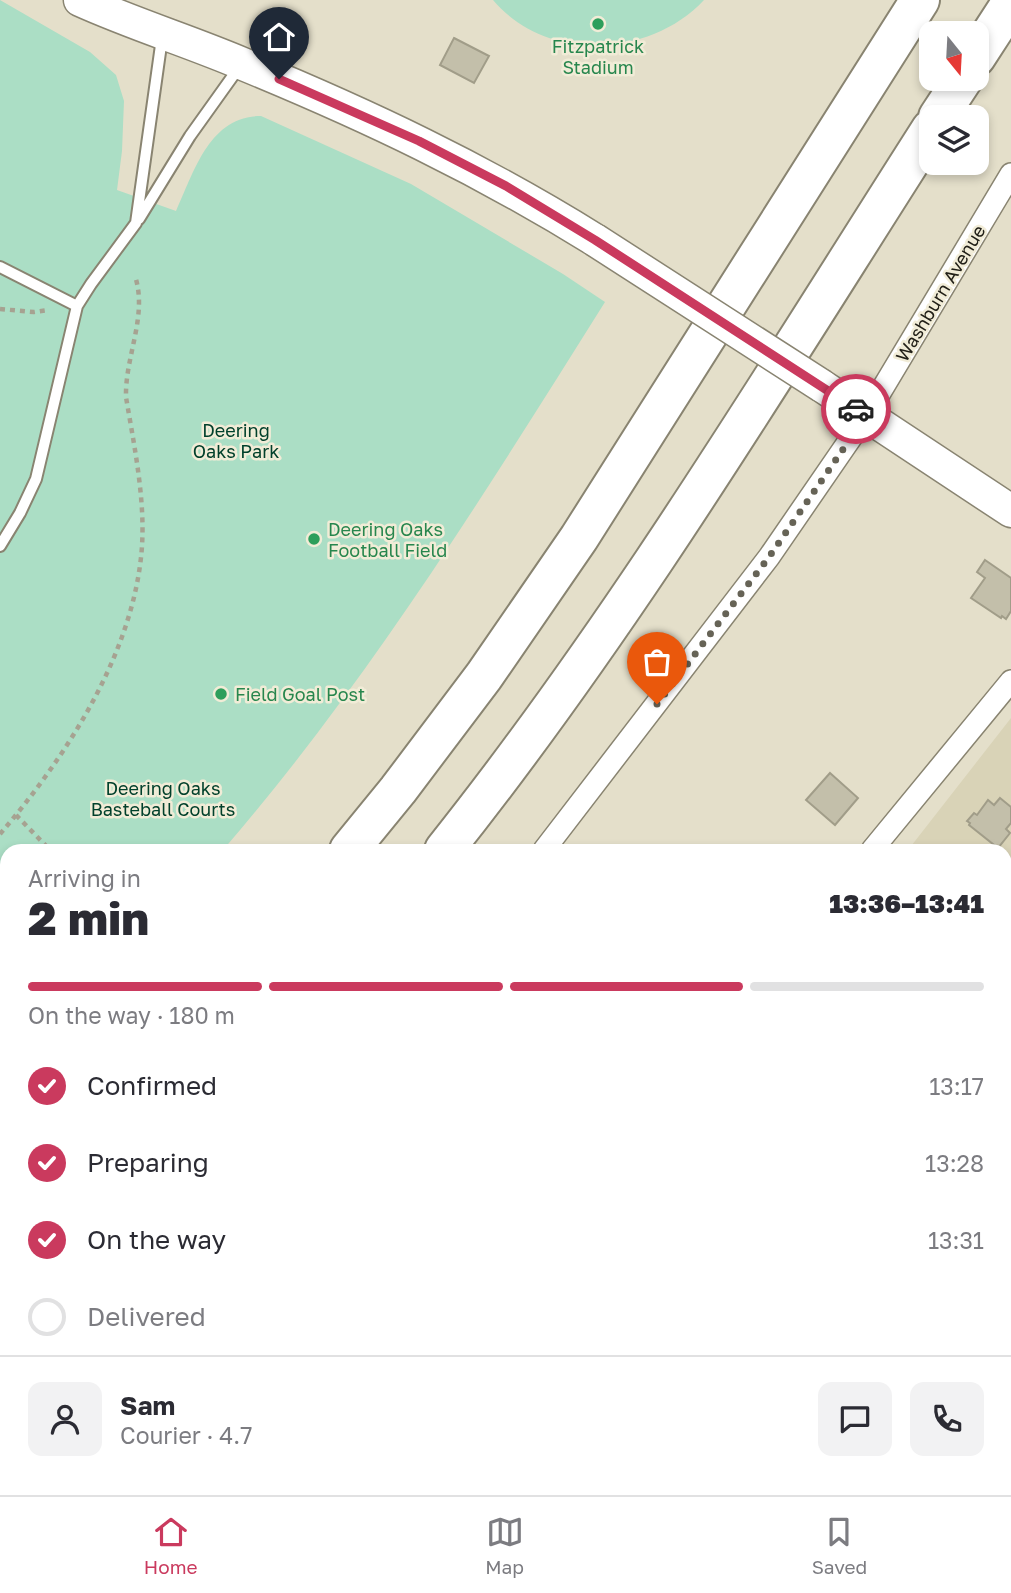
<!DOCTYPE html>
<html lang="en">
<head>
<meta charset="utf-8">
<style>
  :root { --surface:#fff; --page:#f2f2f3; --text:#2b2b33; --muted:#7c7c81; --line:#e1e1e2; --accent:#ca3a5e }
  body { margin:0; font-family:"Golos Text",sans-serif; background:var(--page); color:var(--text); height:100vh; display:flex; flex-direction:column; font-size:26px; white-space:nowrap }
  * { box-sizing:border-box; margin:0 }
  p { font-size:23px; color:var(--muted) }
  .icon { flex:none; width:38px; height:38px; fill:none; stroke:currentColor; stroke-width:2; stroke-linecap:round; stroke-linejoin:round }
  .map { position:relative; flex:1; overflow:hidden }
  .drawer { position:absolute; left:0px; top:844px; width:1012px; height:653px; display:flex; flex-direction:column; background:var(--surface); border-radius:21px 21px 0 0; box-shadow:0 4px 10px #0003 }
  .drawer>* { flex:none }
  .needle { width:46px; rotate:162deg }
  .fabs { position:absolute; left:919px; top:21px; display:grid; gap:14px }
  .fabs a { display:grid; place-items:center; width:70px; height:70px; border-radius:14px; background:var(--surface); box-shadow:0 4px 10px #0003; font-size:35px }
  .pin { position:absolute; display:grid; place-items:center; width:60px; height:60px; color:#fff; margin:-72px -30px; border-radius:50% 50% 50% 0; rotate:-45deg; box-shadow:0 0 7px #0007 }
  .pin .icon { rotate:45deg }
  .courier { position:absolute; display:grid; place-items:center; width:70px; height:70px; margin:-35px; border:5px solid #ca3a5e; border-radius:50%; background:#fff; color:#222; box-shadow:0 2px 9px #0007 }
  .headline em { font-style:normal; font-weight:800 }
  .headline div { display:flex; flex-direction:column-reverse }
  .headline { display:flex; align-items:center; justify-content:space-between; height:119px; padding:0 28px }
  h1 { font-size:46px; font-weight:800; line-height:52px }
  .bar { display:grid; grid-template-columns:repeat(4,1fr); gap:10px 7px; align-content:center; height:84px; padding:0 28px }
  .bar i { height:9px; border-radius:5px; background:var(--line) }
  .bar .current { background:var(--accent) }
  .bar p { grid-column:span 4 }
  .line { display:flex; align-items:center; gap:18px; padding:0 28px; border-top:2px solid var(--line) }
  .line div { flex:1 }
  .round { display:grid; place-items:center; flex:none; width:74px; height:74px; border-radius:14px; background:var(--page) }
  ol { padding:0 28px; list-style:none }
  li { display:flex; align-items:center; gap:21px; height:77px }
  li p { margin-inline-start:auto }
  li .icon { padding:7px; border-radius:50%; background:var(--accent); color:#fff; stroke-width:4 }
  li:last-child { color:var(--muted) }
  li i { width:38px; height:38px; border:4px solid var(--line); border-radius:50% }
  .tabs { display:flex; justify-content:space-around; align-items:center; height:98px; border-top:2px solid var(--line); background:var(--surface); font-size:19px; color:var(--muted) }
  .tabs a { display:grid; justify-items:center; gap:4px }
  .tabs .current { color:var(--accent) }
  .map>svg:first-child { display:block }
  .built { fill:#d9d3b7 }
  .green { fill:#abdec5 }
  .building { fill:#c3bfaa; stroke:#a19d89; stroke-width:2 }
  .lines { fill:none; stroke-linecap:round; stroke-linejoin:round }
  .lane-casing { stroke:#898471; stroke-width:14 }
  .street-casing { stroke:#898471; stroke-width:24 }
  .secondary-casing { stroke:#898471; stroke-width:35 }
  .highway-casing { stroke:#898471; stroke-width:42 }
  .path { stroke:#a6a291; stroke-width:4.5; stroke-dasharray:5 5; stroke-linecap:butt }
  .lane { stroke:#fff; stroke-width:10 }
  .street { stroke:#fff; stroke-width:21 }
  .secondary { stroke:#fff; stroke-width:32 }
  .highway { stroke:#fff; stroke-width:38 }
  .secondary-bridge-casing { stroke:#898471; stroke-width:35; stroke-linecap:butt }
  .secondary-bridge { stroke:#fff; stroke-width:32 }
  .done { stroke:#666356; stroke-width:7; stroke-dasharray:0 12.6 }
  .route { stroke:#ca3a5e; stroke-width:9 }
  .leisure-dot { fill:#2e9e5b; stroke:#f1ecd7; stroke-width:2.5 }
  .labels { text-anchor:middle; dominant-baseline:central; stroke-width:5; stroke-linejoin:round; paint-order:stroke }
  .leisure-label { font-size:18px; fill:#27864d; stroke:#f1ecd7; text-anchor:start }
  .street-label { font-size:18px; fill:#222018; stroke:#f1ecd7 }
  .park-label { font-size:18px; fill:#01402b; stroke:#f1ecd7 }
</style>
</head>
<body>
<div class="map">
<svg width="1011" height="1495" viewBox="0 0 1011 1495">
  <rect width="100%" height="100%" fill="#e4dfca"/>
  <!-- built -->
  <path class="built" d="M1011,718V1045L1005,1054L1004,850H908Z
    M1011,1152V1495H740L745,1489H1004V1161Z
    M7,1433V1489H623L619,1495H0V1445Z"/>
  <!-- green -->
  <path class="green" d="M0,0L90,52L116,75L124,101L122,151L117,190L176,211C194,172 209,116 261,116L411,184L563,274L605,302C486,491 369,681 223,850H7V1064L0,1070Z
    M493,0H704C650,58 546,63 493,0Z"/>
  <!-- building -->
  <path class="building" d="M454,38L489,56L474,83L440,65Z
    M985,560L1011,578V611L1006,619L1002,616L1001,618L971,598L985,578L977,572Z
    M830,773L858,798L835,825L806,800Z
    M1000,798L1011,807V823L1006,829L1010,833L998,848L969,825L970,823L967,821L974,813L977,815L988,800L994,805Z
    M1011,974V1014L1004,1009V977L1007,979Z
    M1010,1287L1011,1288V1488L1004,1483V1435L1007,1432L1004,1430V1292Z
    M124,1489H380L385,1493L383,1495H119Z
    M410,1489H482L477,1495H417Z
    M778,1489H875L883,1495H774Z"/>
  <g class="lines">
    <defs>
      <path id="lane" d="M139,219L190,136L240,66
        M0,267L77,306
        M0,546L20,513L36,479L77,306L91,284L136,223L162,38
        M914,1489L921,1495
        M92,1495L97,1489"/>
      <path id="street" d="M544,850L769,557L866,416L1011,174
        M872,850L1011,681"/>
      <path id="secondary" d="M80,0C133,24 189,41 243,64C367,115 481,169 595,240
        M822,386L1011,511
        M1004,1114L1011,1106
        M707,1495L711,1489"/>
      <path id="highway" d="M976,57L1011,3
        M938,117L963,79
        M349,850L398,790L484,676L579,538L920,0
        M444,850C625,623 775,373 931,129
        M0,1189L7,1184
        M0,1229L7,1223
        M0,1338L7,1332
        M0,1413L7,1401"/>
    </defs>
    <!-- lane casing -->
    <use href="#lane" class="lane-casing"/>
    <!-- street casing -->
    <use href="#street" class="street-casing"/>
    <!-- secondary casing -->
    <use href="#secondary" class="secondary-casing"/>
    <!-- highway casing -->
    <use href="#highway" class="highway-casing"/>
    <!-- path -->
    <path class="path" d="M0,309L34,312L48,310
      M16,815L50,850
      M0,834C67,756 135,651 142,546C145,497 134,445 126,397C125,356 148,316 135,276
      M0,986L7,994
      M1004,1246L1011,1251
      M970,1489L977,1495"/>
    <!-- lane -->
    <use href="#lane" class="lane"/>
    <!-- street -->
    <use href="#street" class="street"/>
    <!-- secondary -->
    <use href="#secondary" class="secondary"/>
    <!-- highway -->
    <use href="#highway" class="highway"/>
    <defs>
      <path id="secondary-bridge" d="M595,240L822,386"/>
    </defs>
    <!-- secondary-bridge casing -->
    <use href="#secondary-bridge" class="secondary-bridge-casing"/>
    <!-- secondary-bridge -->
    <use href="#secondary-bridge" class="secondary-bridge"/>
  </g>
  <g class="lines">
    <!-- done -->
    <path class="done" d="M657,704L769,557L866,416L856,409"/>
    <!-- route -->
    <path class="route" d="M279,79L419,141L506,186L595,240L856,409"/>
  </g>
  <!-- markers -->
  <g class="leisure-dot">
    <circle cx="598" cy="24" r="7"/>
    <circle cx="314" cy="539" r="7"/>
    <circle cx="221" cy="694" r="7"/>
  </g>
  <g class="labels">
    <!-- leisure labels -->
    <g class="leisure-label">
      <text x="598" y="46" text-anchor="middle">Fitzpatrick<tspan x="598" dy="21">Stadium</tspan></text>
      <text x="328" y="529">Deering Oaks<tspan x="328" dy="21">Football Field</tspan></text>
      <text x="235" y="694">Field Goal Post</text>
    </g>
    <!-- street labels -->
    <g class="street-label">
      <text transform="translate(940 293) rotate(-59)">Washburn Avenue</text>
    </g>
    <!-- park labels -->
    <g class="park-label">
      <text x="236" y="430">Deering<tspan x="236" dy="21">Oaks Park</tspan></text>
      <text x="163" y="788">Deering Oaks<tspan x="163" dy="21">Basteball Courts</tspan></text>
    </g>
  </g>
</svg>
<div class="fabs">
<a><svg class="needle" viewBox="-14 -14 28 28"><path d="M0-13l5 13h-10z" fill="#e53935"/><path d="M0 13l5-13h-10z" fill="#7c7c81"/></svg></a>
<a><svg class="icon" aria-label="layers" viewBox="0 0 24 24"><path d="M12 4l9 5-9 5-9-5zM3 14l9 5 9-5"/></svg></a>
</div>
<div class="pin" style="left:657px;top:704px;background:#ea580c"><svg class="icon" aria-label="bag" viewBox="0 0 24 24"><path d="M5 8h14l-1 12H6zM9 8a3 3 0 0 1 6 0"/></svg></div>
<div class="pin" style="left:279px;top:79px;background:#1f2937"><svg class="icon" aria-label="home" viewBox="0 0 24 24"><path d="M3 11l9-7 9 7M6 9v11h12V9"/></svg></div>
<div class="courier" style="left:856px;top:409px"><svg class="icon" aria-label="car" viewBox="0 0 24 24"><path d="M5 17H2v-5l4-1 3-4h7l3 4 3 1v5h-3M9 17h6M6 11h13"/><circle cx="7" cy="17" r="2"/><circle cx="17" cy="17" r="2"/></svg></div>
<section class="drawer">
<div class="headline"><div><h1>2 min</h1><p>Arriving in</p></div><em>13:36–13:41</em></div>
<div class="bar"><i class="current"></i><i class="current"></i><i class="current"></i><i></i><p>On the way · 180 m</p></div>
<ol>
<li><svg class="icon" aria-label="check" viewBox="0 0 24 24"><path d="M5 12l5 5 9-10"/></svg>Confirmed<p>13:17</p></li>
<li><svg class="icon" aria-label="check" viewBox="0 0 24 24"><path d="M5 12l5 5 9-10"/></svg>Preparing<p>13:28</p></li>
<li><svg class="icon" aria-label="check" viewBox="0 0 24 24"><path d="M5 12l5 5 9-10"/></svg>On the way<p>13:31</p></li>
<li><i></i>Delivered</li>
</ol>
<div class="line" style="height:126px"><a class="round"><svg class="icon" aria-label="person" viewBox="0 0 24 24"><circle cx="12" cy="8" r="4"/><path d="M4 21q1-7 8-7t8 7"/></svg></a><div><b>Sam</b><p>Courier · 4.7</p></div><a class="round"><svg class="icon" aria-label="chat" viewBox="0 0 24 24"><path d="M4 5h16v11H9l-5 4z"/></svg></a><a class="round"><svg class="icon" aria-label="phone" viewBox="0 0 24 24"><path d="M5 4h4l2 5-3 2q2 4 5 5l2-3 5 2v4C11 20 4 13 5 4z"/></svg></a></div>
</section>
</div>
<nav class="tabs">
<a class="current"><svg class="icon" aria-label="home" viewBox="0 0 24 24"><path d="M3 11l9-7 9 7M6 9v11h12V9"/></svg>Home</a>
<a><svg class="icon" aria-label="map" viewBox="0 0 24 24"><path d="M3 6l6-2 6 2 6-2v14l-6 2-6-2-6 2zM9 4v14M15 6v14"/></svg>Map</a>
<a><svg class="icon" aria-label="saved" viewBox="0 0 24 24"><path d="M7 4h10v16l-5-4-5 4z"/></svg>Saved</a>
</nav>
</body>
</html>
